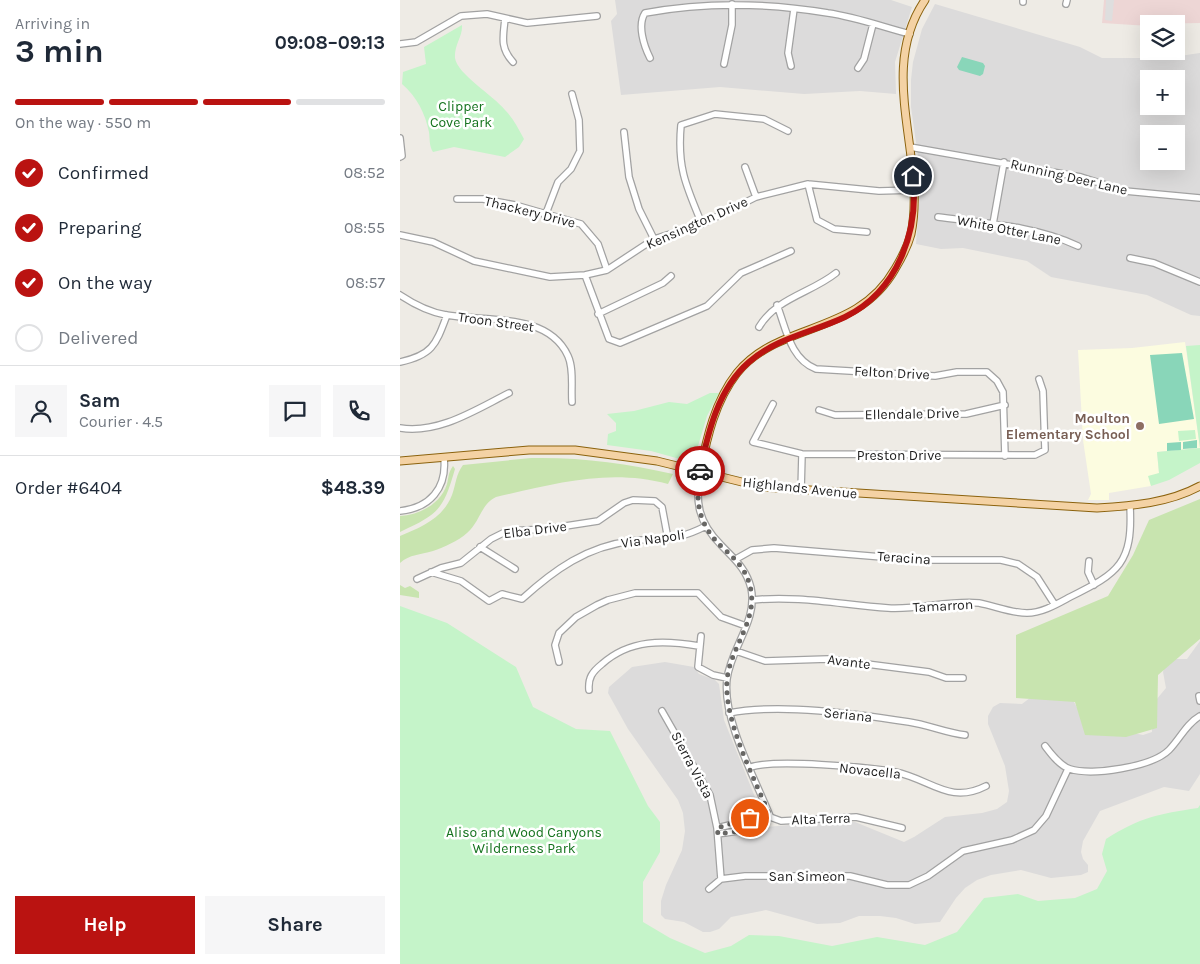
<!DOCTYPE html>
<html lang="en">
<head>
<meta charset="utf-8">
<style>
  :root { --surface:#fff; --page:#f6f6f7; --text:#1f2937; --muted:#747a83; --line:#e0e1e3; --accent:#ba1311 }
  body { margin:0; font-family:Karla,sans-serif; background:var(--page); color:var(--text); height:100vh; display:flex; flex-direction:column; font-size:19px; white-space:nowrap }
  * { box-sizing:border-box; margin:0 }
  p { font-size:16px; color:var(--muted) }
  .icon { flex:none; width:28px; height:28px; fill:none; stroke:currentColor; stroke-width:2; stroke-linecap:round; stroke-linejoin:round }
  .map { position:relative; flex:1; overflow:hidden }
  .side { display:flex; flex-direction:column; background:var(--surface); width:400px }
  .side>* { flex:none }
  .tools { position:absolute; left:740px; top:15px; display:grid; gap:10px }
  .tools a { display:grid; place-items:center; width:45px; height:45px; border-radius:0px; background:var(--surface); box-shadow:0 5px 20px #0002; font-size:25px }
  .pin { position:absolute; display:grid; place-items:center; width:42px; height:42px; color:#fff; margin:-21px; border:2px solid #fff; border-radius:50%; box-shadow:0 1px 5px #0007 }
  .courier { position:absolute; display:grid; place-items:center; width:50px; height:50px; margin:-25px; border:4px solid #ba1311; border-radius:50%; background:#fff; color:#222; box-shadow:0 1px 6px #0007 }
  .head em { font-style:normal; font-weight:700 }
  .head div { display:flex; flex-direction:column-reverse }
  .head { display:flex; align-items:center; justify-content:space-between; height:85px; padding:0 15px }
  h1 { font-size:32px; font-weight:700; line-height:38px }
  .bar { display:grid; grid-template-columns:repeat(4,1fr); gap:8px 5px; align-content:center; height:60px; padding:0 15px }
  .bar i { height:6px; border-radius:4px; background:var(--line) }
  .bar .selected { background:var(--accent) }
  .bar p { grid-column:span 4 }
  .line { display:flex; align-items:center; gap:12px; padding:0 15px; border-top:1px solid var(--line) }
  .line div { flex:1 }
  .round { display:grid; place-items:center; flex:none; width:52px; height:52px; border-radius:0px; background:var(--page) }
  ol { padding:0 15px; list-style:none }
  li { display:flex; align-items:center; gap:15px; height:55px }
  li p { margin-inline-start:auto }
  li .icon { padding:5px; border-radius:50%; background:var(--accent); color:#fff; stroke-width:4 }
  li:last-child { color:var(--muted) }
  li i { width:28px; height:28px; border:2px solid var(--line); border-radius:50% }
  .action { display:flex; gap:10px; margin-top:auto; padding:10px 15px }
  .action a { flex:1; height:58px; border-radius:0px; background:var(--accent); color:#fff; font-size:20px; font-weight:700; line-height:58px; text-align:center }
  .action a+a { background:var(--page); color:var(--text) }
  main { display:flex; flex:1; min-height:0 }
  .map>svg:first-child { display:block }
  .residential { fill:#dcdbdb; fill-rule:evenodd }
  .commercial { fill:#edd6d5 }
  .education { fill:#fcfce0 }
  .grass { fill:#c8e4af }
  .park { fill:#c5f4c9 }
  .pitch { fill:#89d6b9 }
  .parking { fill:#dedede }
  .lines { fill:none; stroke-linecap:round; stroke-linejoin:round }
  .minor-casing { stroke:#a2a2a2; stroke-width:8 }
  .major-casing { stroke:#8b620d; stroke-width:9 }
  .minor { stroke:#fff; stroke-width:5.5 }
  .major { stroke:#f4d2a4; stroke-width:7 }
  .done { stroke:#676664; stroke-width:5; stroke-dasharray:0 9 }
  .route { stroke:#ba1311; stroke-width:6 }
  .education-dot { fill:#8d6e63; stroke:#fff; stroke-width:2 }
  .labels { text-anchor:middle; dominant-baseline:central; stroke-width:5; stroke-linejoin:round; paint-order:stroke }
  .park-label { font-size:14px; fill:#15731e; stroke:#fff }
  .street-label { font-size:14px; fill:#1e1e1e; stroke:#fff }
  .education-label { font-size:14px; font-weight:bold; fill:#785e54; stroke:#fff; text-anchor:end }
</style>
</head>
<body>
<main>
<section class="side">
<div class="head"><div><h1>3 min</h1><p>Arriving in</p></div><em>09:08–09:13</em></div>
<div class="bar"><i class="selected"></i><i class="selected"></i><i class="selected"></i><i></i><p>On the way · 550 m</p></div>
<ol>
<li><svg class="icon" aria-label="check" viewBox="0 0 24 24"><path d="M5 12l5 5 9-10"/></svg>Confirmed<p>08:52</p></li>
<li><svg class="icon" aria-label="check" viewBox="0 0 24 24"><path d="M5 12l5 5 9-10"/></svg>Preparing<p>08:55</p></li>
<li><svg class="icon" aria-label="check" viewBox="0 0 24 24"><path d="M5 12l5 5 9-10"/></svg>On the way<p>08:57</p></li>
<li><i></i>Delivered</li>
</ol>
<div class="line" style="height:90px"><a class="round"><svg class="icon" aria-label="person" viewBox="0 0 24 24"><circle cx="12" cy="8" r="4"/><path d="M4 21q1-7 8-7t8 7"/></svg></a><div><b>Sam</b><p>Courier · 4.5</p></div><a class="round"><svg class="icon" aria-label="chat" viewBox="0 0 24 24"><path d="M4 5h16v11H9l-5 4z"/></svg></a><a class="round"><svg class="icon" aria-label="phone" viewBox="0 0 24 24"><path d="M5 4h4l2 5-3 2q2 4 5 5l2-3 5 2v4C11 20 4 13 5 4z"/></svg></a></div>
<div class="line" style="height:65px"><div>Order #6404</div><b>$48.39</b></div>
<div class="action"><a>Help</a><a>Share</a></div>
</section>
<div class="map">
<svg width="800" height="964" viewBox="0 0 800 964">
  <rect width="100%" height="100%" fill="#eeebe5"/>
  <!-- residential -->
  <path class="residential" d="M215,0H491L512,7L495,62L496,94L460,91L404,94L320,87L221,95L211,21L217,14Z
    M535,4L680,47L702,58H765L800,53V316L791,315L747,295L651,277L627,261L563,248L541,249L516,244L521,178L511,107V80L513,62L522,29ZM749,79H776V106H749ZM749,134H776V161H749Z
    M800,641V774L789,791L764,787L700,811L683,841L681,852L683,859L688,865V872L681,875L651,878L621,870L591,875L577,880L565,888L556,898L540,922L515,924L496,918L480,916H459L440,923L417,924L366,910L331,917L319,929L310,932H303L284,922L265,919L261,915V901L266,885L282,850L285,831L283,813L278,800L228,729L208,693L209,687L232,667L265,662L294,667L299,674L315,680L319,684L324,720L367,827L432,821L455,822L504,842L514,837L545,817L582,813L597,809L607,802L609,791L605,766L588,724V716L593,707L600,703L622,704L639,691H668L680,713L708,728L743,735L752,732V718L756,700L766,688L763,672L765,664L773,659H787Z"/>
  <!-- commercial -->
  <path class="commercial" d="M704,0H800V23L749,24V26L702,23Z"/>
  <!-- education -->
  <path class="education" d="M785,342L800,448L757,452L759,473L750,481L751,486L709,493V500H688L691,494L683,440L678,350L732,348Z"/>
  <!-- grass -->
  <path class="grass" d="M131,458C180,457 225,463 273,474L268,484C208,468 155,484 96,497C81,504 80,522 67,533C58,541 44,547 33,551C20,555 10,554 0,563V536C22,527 43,518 52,495C56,484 56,474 63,465Z
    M53,466L55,469C43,511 38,514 0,532V516C19,515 41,504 47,484C49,476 48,473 53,466Z
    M800,499V639L758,675L757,728L726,737L685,735L675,702L616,698V635L708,596L733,555L749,520Z
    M0,585L5,588L10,586L19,592V598L0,595Z"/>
  <!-- park -->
  <path class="park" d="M62,25C63,36 54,45 55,58C57,74 94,96 105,110C113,118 118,128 124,139L119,147L105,157L54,147L33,152C29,146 30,139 29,132C25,113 17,97 2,84L3,72L26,64L24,47Z
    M800,345V448L786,346Z
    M310,393H319L307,416L295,456L287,461L251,451L207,445L208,434L216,431V423L207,414L234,411L269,402L287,404Z
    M795,430L796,439L779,441L778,431Z
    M800,448V463L769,480L751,486L748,476L759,473L757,452Z
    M0,606L47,623L116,667L133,707L176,729L210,731L248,806L260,822V852L243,882V922L270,938L305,953L331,946L349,935L379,936L432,946L477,937L525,945L557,932L584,898L618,894L638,901L675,898L697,889L707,871L702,854L706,839C741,817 758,814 798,808L800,805V964H0Z"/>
  <!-- pitch -->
  <path class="pitch" d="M562,57L583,63L585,66L583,74L580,76L559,70L557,67Z
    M782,353L794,419L759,424L750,355Z
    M797,440V448L783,449V442Z
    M781,442V450L767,451V443Z"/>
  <!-- parking -->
  <path class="parking" d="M706,0H714L712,21L705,20Z"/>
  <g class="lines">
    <defs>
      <path id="minor" d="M623,2V0
        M666,4L667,0
        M105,19C103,37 100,48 113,62
        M0,44L16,42L61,16L87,14L127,23L197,16
        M250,58C244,46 237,25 245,13C305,2 368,3 428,13C456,17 483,27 510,34
        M324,64L332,25V4
        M391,66L388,53L394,9
        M458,68L464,59L473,24
        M224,132L229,177L239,209L254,239
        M0,138L2,156L0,157
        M510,147L681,177L725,191L800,198
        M345,167L356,197
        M408,184L417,220L434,229L467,232
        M57,199H83L115,205L181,224L198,244L207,270
        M145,216L158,182L171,169L180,151L179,120L172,94
        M538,217C584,223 636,226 678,246
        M302,224C286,186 277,167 281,125L315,114L364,119L388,131
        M593,224L604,162
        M0,235L33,242L74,261L150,277L185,275L207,270L254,239L302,224L356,197L408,184L479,191L515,190
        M730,258L754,263L800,282
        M185,275L209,339L220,343L307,306L341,273L391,251
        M0,295C15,305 29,312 46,315C86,322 148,312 168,356C174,369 171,387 172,402
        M377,305C386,328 390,359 416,369L535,376L557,372H587L597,381L603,392L605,456
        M198,314L263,283L271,276
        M359,327C376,298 411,293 436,273
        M0,362C33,355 36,344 47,315
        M373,404L353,442L402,454L635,455L645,450L643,391L639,379
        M419,410L435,415L566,414L605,405
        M0,428C39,434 75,410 109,393
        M300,472C295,502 298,522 321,545C334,559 346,568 351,588C358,621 331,647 327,679C322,719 355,778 370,816
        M401,491L402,454
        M0,511C30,508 47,488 44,458
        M80,547L115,569
        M336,559L352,550L374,548L518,560H601L618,564L637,577L655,605
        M689,561L688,572L694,585
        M31,572L61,581L89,601L102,594L122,599C154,570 187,546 232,541C264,537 275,542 306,526
        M17,579L41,568L61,563L91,539L107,531L146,529L198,521L224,503L233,500L255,501L262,507L268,539
        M352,600C398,595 443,605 488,608C518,610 550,600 579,603C595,606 611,613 627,613C642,613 657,604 670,597C719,573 733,563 730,506
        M301,636L298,667L313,675L327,678
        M336,651L365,661L428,659L529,672L546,678H563
        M159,662L155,645L159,633L176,617L197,605L208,600L235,593H298L321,617L346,626
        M189,690C188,678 192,672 202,664C230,639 264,640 299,646
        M799,696L800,701
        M262,711L310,795L317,828L321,879
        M329,713C381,703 456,714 509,722C529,725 546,733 565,735
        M645,746C651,754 660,766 670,769C692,776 752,767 769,750C780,739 786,724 800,716
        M351,767C374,759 468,767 495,772C531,779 549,805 586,786
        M317,828L342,822L362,814L381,821L456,817L502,828
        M318,834C335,831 359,831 370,816
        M309,889L321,879L345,876H450L487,885H509L528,876L563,851L612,840L634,830L646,816L668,769"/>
      <path id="major" d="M0,461L129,450H175L257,461L362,487L697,508C732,506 769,503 800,486
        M300,472C307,437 315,401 337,373C379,321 457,336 495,269C501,259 508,245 511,234C527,157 476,72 525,0"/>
    </defs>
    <!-- minor casing -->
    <use href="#minor" class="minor-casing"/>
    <!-- major casing -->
    <use href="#major" class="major-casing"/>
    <!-- minor -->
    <use href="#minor" class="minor"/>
    <!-- major -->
    <use href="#major" class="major"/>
  </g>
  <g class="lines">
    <!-- done -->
    <path class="done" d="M300,471C295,502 298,524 322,547C335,559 346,569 350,586C359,620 330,647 327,680C324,722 354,777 370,816C359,831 335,831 318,834L317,828L350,818"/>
    <!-- route -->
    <path class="route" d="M300,471C308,432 318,389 349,362C376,338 413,332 445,317C498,291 519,231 513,176"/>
  </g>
  <!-- markers -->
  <circle class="education-dot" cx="740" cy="426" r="5"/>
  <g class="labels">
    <!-- park labels -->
    <g class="park-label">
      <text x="61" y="106">Clipper<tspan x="61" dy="16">Cove Park</tspan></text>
      <text x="124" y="832">Aliso and Wood Canyons<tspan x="124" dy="16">Wilderness Park</tspan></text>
    </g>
    <!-- street labels -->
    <g class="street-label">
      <text transform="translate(669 177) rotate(13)">Running Deer Lane</text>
      <text transform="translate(130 212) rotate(14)">Thackery Drive</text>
      <text transform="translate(297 223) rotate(-24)">Kensington Drive</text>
      <text transform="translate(609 230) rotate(11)">White Otter Lane</text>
      <text transform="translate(96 322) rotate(8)">Troon Street</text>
      <text transform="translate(492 373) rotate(3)">Felton Drive</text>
      <text transform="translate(512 414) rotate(-1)">Ellendale Drive</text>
      <text x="499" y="455">Preston Drive</text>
      <text transform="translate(400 488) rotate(6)">Highlands Avenue</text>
      <text transform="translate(135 530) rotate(-7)">Elba Drive</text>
      <text transform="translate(253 539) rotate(-8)">Via Napoli</text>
      <text transform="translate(504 558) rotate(4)">Teracina</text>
      <text transform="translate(543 606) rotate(-3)">Tamarron</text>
      <text transform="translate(449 662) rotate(7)">Avante</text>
      <text transform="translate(448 715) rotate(6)">Seriana</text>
      <text transform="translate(292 765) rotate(62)">Sierra Vista</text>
      <text transform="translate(470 771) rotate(6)">Novacella</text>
      <text transform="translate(421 819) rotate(-2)">Alta Terra</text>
      <text x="407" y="876">San Simeon</text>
    </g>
    <!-- education labels -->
    <g class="education-label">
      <text x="730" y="418">Moulton<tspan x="730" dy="16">Elementary School</tspan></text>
    </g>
  </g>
</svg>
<div class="tools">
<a><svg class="icon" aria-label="layers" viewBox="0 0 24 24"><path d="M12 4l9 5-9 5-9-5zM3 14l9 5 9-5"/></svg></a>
<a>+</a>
<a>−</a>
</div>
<div class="pin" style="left:350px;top:818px;background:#ea580c"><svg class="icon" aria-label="bag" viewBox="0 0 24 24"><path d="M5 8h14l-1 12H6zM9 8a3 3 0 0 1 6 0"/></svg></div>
<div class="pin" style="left:513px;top:176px;background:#1f2937"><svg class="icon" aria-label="home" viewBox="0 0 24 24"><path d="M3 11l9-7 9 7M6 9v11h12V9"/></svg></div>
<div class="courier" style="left:300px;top:471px"><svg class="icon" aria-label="car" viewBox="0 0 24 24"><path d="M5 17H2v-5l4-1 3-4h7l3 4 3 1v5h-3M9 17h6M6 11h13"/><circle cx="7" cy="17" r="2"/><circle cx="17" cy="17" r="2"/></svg></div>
</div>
</main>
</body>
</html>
